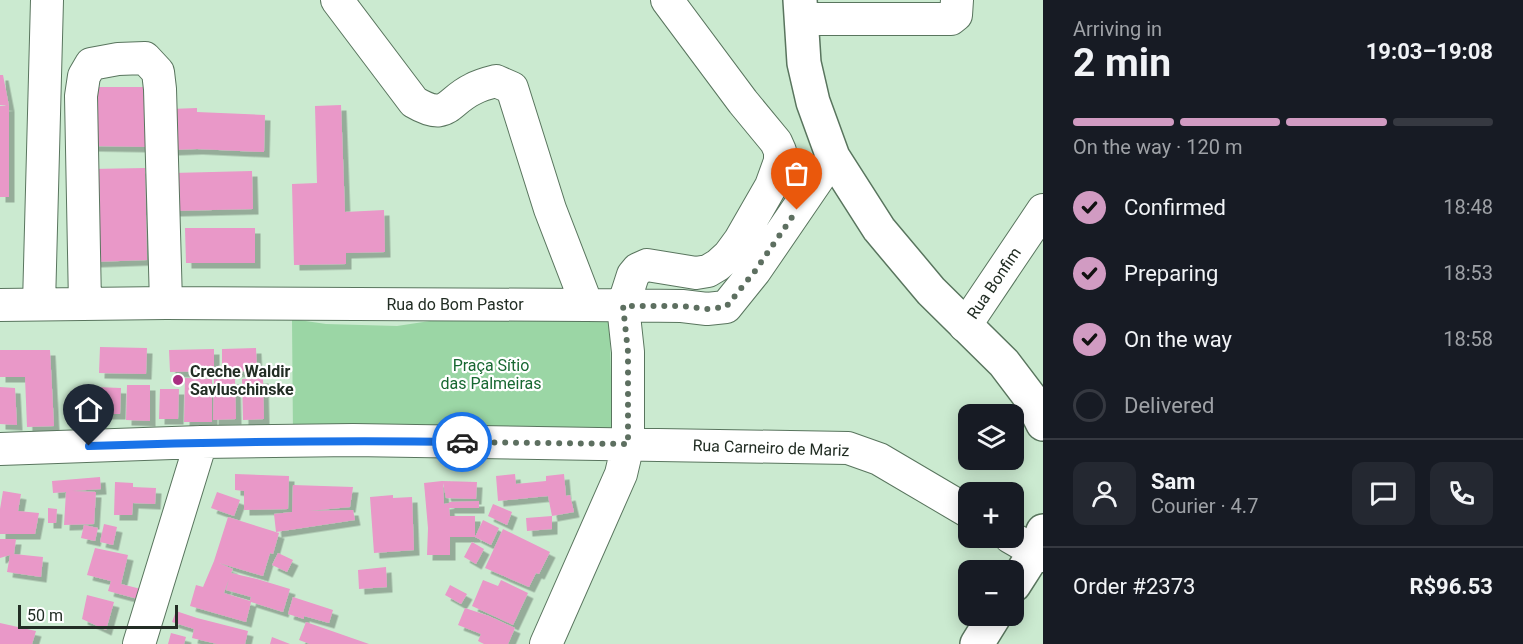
<!DOCTYPE html>
<html lang="en">
<head>
<meta charset="utf-8">
<style>
  :root { --surface:#171b24; --page:#242831; --text:#f1f3f6; --muted:#9ea1a6; --line:#363941; --accent:#d19bc2 }
  body { margin:0; font-family:Roboto,sans-serif; background:var(--page); color:var(--text); height:100vh; display:flex; flex-direction:column; font-size:22px; white-space:nowrap }
  * { box-sizing:border-box; margin:0 }
  p { font-size:20px; color:var(--muted) }
  .icon { flex:none; width:33px; height:33px; fill:none; stroke:currentColor; stroke-width:2; stroke-linecap:round; stroke-linejoin:round }
  .map { position:relative; flex:1; overflow:hidden }
  .sheet { display:flex; flex-direction:column; background:var(--surface); width:480px }
  .sheet>* { flex:none }
  .controls { position:absolute; left:958px; top:404px; display:grid; gap:12px }
  .controls a { display:grid; place-items:center; width:66px; height:66px; border-radius:12px; background:var(--surface); box-shadow:0 3px 15px #0003; font-size:30px }
  .scale { position:absolute; left:18px; bottom:15px; width:160px; box-sizing:border-box; padding-left:6px; border:3px solid #222d24; border-top:0; font-size:16px; line-height:21px; white-space:nowrap; color:#222d24; -webkit-text-stroke:4px #fff; paint-order:stroke }
  .pin { position:absolute; display:grid; place-items:center; width:51px; height:51px; color:#fff; margin:-62px -26px; border-radius:50% 50% 50% 0; rotate:-45deg; box-shadow:0 0 6px #0007 }
  .pin .icon { rotate:45deg }
  .courier { position:absolute; display:grid; place-items:center; width:60px; height:60px; margin:-30px; border:4px solid #1a73e8; border-radius:50%; background:#fff; color:#222; box-shadow:0 2px 8px #0007 }
  .head em { font-style:normal; font-weight:700 }
  .head div { display:flex; flex-direction:column-reverse }
  .head { display:flex; align-items:center; justify-content:space-between; height:102px; padding:0 30px }
  h1 { font-size:39px; font-weight:700; line-height:45px }
  .bar { display:grid; grid-template-columns:repeat(4,1fr); gap:9px 6px; align-content:center; height:72px; padding:0 30px }
  .bar i { height:8px; border-radius:4px; background:var(--line) }
  .bar .on { background:var(--accent) }
  .bar p { grid-column:span 4 }
  .line { display:flex; align-items:center; gap:15px; padding:0 30px; border-top:2px solid var(--line) }
  .line div { flex:1 }
  .round { display:grid; place-items:center; flex:none; width:63px; height:63px; border-radius:12px; background:var(--page) }
  ol { padding:0 30px; list-style:none }
  li { display:flex; align-items:center; gap:18px; height:66px }
  li p { margin-inline-start:auto }
  li .icon { padding:6px; border-radius:50%; background:var(--accent); color:#111; stroke-width:4 }
  li:last-child { color:var(--muted) }
  li i { width:33px; height:33px; border:3px solid var(--line); border-radius:50% }
  main { display:flex; flex:1; min-height:0 }
  .map>svg:first-child { display:block }
  .green { fill:#9bd6a5 }
  .building { fill:#e998c8; fill-rule:evenodd; filter:url(#shadow) }
  .lines { fill:none; stroke-linecap:round; stroke-linejoin:round }
  .minor-casing { stroke:#59755e; stroke-width:34 }
  .major-casing { stroke:#59755e; stroke-width:36 }
  .minor { stroke:#fff; stroke-width:32 }
  .major { stroke:#fff; stroke-width:33 }
  .done { stroke:#5d6f60; stroke-width:6; stroke-dasharray:0 10.8 }
  .route { stroke:#1a73e8; stroke-width:8 }
  .poi-dot { fill:#aa2f82; stroke:#fff; stroke-width:2 }
  .labels { text-anchor:middle; dominant-baseline:central; stroke-width:4.5; stroke-linejoin:round; paint-order:stroke }
  .street-label { font-size:16px; fill:#222d24; stroke:#fff }
  .park-label { font-size:16px; fill:#186832; stroke:#fff }
  .poi-label { font-size:16px; font-weight:bold; fill:#222d24; stroke:#fff; text-anchor:start }
</style>
</head>
<body>
<main>
<div class="map">
<svg width="1043" height="644" viewBox="0 0 1043 644">
  <defs>
    <filter id="shadow"><feDropShadow dx="5.5" dy="5.5" stdDeviation="0" flood-color="#0004"/></filter>
  </defs>
  <rect width="100%" height="100%" fill="#cbead0"/>
  <!-- green -->
  <path class="green" d="M463,316L608,320L610,329L612,426L609,430L293,437L292,319L326,324L397,326Z"/>
  <!-- building -->
  <path class="building" d="M0,75H3L9,106V197H0V106H9L0,105Z
    M92,87H151V147L92,146Z
    M341,105L345,212L384,210L385,252L346,253V264L294,265L292,184L317,183L315,106Z
    M197,108V112L265,115L264,152L197,149L171,150L170,109Z
    M145,168L147,260L92,262L91,169Z
    M252,171L253,209L173,211L172,173Z
    M185,228H255V263H186Z
    M100,347L147,348L146,374L99,373Z
    M256,348L257,371L222,372V349Z
    M214,349V371L170,372L169,350Z
    M0,350H50L54,426L27,427L25,377H0Z
    M185,378L212,379V422H184Z
    M263,378L264,419L243,420L242,379Z
    M214,379H235L236,419L213,420Z
    M127,385H150V421L126,420Z
    M0,387L15,388L17,425L0,424Z
    M96,387L121,388L120,414H96Z
    M160,389H179L178,419H159Z
    M235,474L289,476L288,509L244,510V491L235,490Z
    M515,474L516,484L546,481V476L564,474L566,496L570,495L574,512L552,516L548,496L498,501L496,476Z
    M100,477L101,489L72,491L96,492L94,524L64,525L66,492L53,493L52,481Z
    M442,481L477,482L476,499L446,498L443,483L444,504L449,503V502L479,501V508H449L450,516H475V537L483,520L499,528L491,545L475,537H450V555H427L428,528L424,483Z
    M115,482L133,483V487L156,488L155,504L133,503L132,515H114Z
    M293,485L353,487L350,507L309,511L353,510L355,520L276,532L274,514L292,512Z
    M3,491L21,494L18,511L39,513L35,534H0V509Z
    M217,492L240,500L234,516L211,508Z
    M393,495V498L412,497L414,550L374,553L370,497Z
    M493,504L512,512L507,525L488,516Z
    M48,508L57,509L56,523H48Z
    M552,516V529L527,531L526,518Z
    M228,517L279,533L273,554L270,553L263,576L219,563L233,569L231,573L257,579L290,589L283,612L251,602L246,622L190,606L196,585L203,587L214,561ZM229,579L226,590L251,597L250,601L224,593Z
    M104,524L117,527L113,545L100,542Z
    M84,525L98,528L95,541L81,538Z
    M503,529L550,552L539,574L536,573L529,587L485,568Z
    M0,539H16L14,554L43,557L41,577L7,572L10,555L0,558Z
    M472,542L484,549L476,564L464,557Z
    M95,548L128,555L121,584L141,589L138,599L108,591L111,581L87,575Z
    M278,553L293,560L287,572L272,565Z
    M386,567L387,587L359,589L358,570Z
    M483,580L498,586L501,580L528,593L513,625L472,606Z
    M450,585L467,594L461,604L445,595Z
    M87,595L114,602L106,630L82,619Z
    M293,597L333,610L329,623L304,616V619L288,614Z
    M465,608L489,616L515,628L508,644H484L478,641L481,634L458,625Z
    M176,611L197,618L248,631L245,644H217L192,638L194,629L172,622Z
    M306,622L369,644H310L299,640Z
    M0,623L36,631L32,644H0Z
    M171,633L186,637L184,644H168Z
    M272,637L290,644H270Z"/>
  <g class="lines">
    <defs>
      <path id="minor" d="M337,0L414,102C448,122 446,102 473,89C480,85 488,83 496,81L512,88L550,209L587,305
        M801,19H951L956,15L957,0
        M39,304L47,0
        M85,304L81,96L84,76L91,64L118,59L145,58L158,72L160,89L166,303
        M0,305L166,303L587,305L682,306L707,309L726,307L755,271L833,157
        M965,326L1043,210
        M0,449L201,442L353,440L848,448L879,459L969,512
        M1010,537L1043,556
        M139,644L201,442
        M546,644L621,474L628,444V352L623,306L633,275L638,269L647,265L696,273L708,271L718,265L729,255L740,240L771,186L780,161V151L776,142L743,102L667,0"/>
      <path id="major" d="M800,0L804,63L813,102L833,157L879,229L931,291L1004,363L1029,396L1043,424
        M1014,585L1035,552L1043,531
        M977,644L995,615"/>
    </defs>
    <!-- minor casing -->
    <use href="#minor" class="minor-casing"/>
    <!-- major casing -->
    <use href="#major" class="major-casing"/>
    <!-- minor -->
    <use href="#minor" class="minor"/>
    <!-- major -->
    <use href="#major" class="major"/>
  </g>
  <g class="lines">
    <!-- done -->
    <path class="done" d="M462,442L628,444V352L623,306H682L707,309L726,307L755,271L797,210"/>
    <!-- route -->
    <path class="route" d="M89,446C214,442 338,440 462,442"/>
  </g>
  <!-- markers -->
  <circle class="poi-dot" cx="178" cy="380" r="6"/>
  <g class="labels">
    <!-- street labels -->
    <g class="street-label">
      <text transform="translate(994 283) rotate(-56)">Rua Bonfim</text>
      <text x="455" y="304">Rua do Bom Pastor</text>
      <text transform="translate(771 448) rotate(2)">Rua Carneiro de Mariz</text>
    </g>
    <!-- park labels -->
    <g class="park-label">
      <text x="491" y="365">Praça Sítio<tspan x="491" dy="18">das Palmeiras</tspan></text>
    </g>
    <!-- poi labels -->
    <g class="poi-label">
      <text x="190" y="371">Creche Waldir<tspan x="190" dy="18">Savluschinske</tspan></text>
    </g>
  </g>
</svg>
<div class="controls">
<a><svg class="icon" aria-label="layers" viewBox="0 0 24 24"><path d="M12 4l9 5-9 5-9-5zM3 14l9 5 9-5"/></svg></a>
<a>+</a>
<a>−</a>
</div>
<div class="scale">50 m</div>
<div class="pin" style="left:797px;top:210px;background:#ea580c"><svg class="icon" aria-label="bag" viewBox="0 0 24 24"><path d="M5 8h14l-1 12H6zM9 8a3 3 0 0 1 6 0"/></svg></div>
<div class="pin" style="left:89px;top:446px;background:#1f2937"><svg class="icon" aria-label="home" viewBox="0 0 24 24"><path d="M3 11l9-7 9 7M6 9v11h12V9"/></svg></div>
<div class="courier" style="left:462px;top:442px"><svg class="icon" aria-label="car" viewBox="0 0 24 24"><path d="M5 17H2v-5l4-1 3-4h7l3 4 3 1v5h-3M9 17h6M6 11h13"/><circle cx="7" cy="17" r="2"/><circle cx="17" cy="17" r="2"/></svg></div>
</div>
<section class="sheet">
<div class="head"><div><h1>2 min</h1><p>Arriving in</p></div><em>19:03–19:08</em></div>
<div class="bar"><i class="on"></i><i class="on"></i><i class="on"></i><i></i><p>On the way · 120 m</p></div>
<ol>
<li><svg class="icon" aria-label="check" viewBox="0 0 24 24"><path d="M5 12l5 5 9-10"/></svg>Confirmed<p>18:48</p></li>
<li><svg class="icon" aria-label="check" viewBox="0 0 24 24"><path d="M5 12l5 5 9-10"/></svg>Preparing<p>18:53</p></li>
<li><svg class="icon" aria-label="check" viewBox="0 0 24 24"><path d="M5 12l5 5 9-10"/></svg>On the way<p>18:58</p></li>
<li><i></i>Delivered</li>
</ol>
<div class="line" style="height:108px"><a class="round"><svg class="icon" aria-label="person" viewBox="0 0 24 24"><circle cx="12" cy="8" r="4"/><path d="M4 21q1-7 8-7t8 7"/></svg></a><div><b>Sam</b><p>Courier · 4.7</p></div><a class="round"><svg class="icon" aria-label="chat" viewBox="0 0 24 24"><path d="M4 5h16v11H9l-5 4z"/></svg></a><a class="round"><svg class="icon" aria-label="phone" viewBox="0 0 24 24"><path d="M5 4h4l2 5-3 2q2 4 5 5l2-3 5 2v4C11 20 4 13 5 4z"/></svg></a></div>
<div class="line" style="height:78px"><div>Order #2373</div><b>R$96.53</b></div>
</section>
</main>
</body>
</html>
